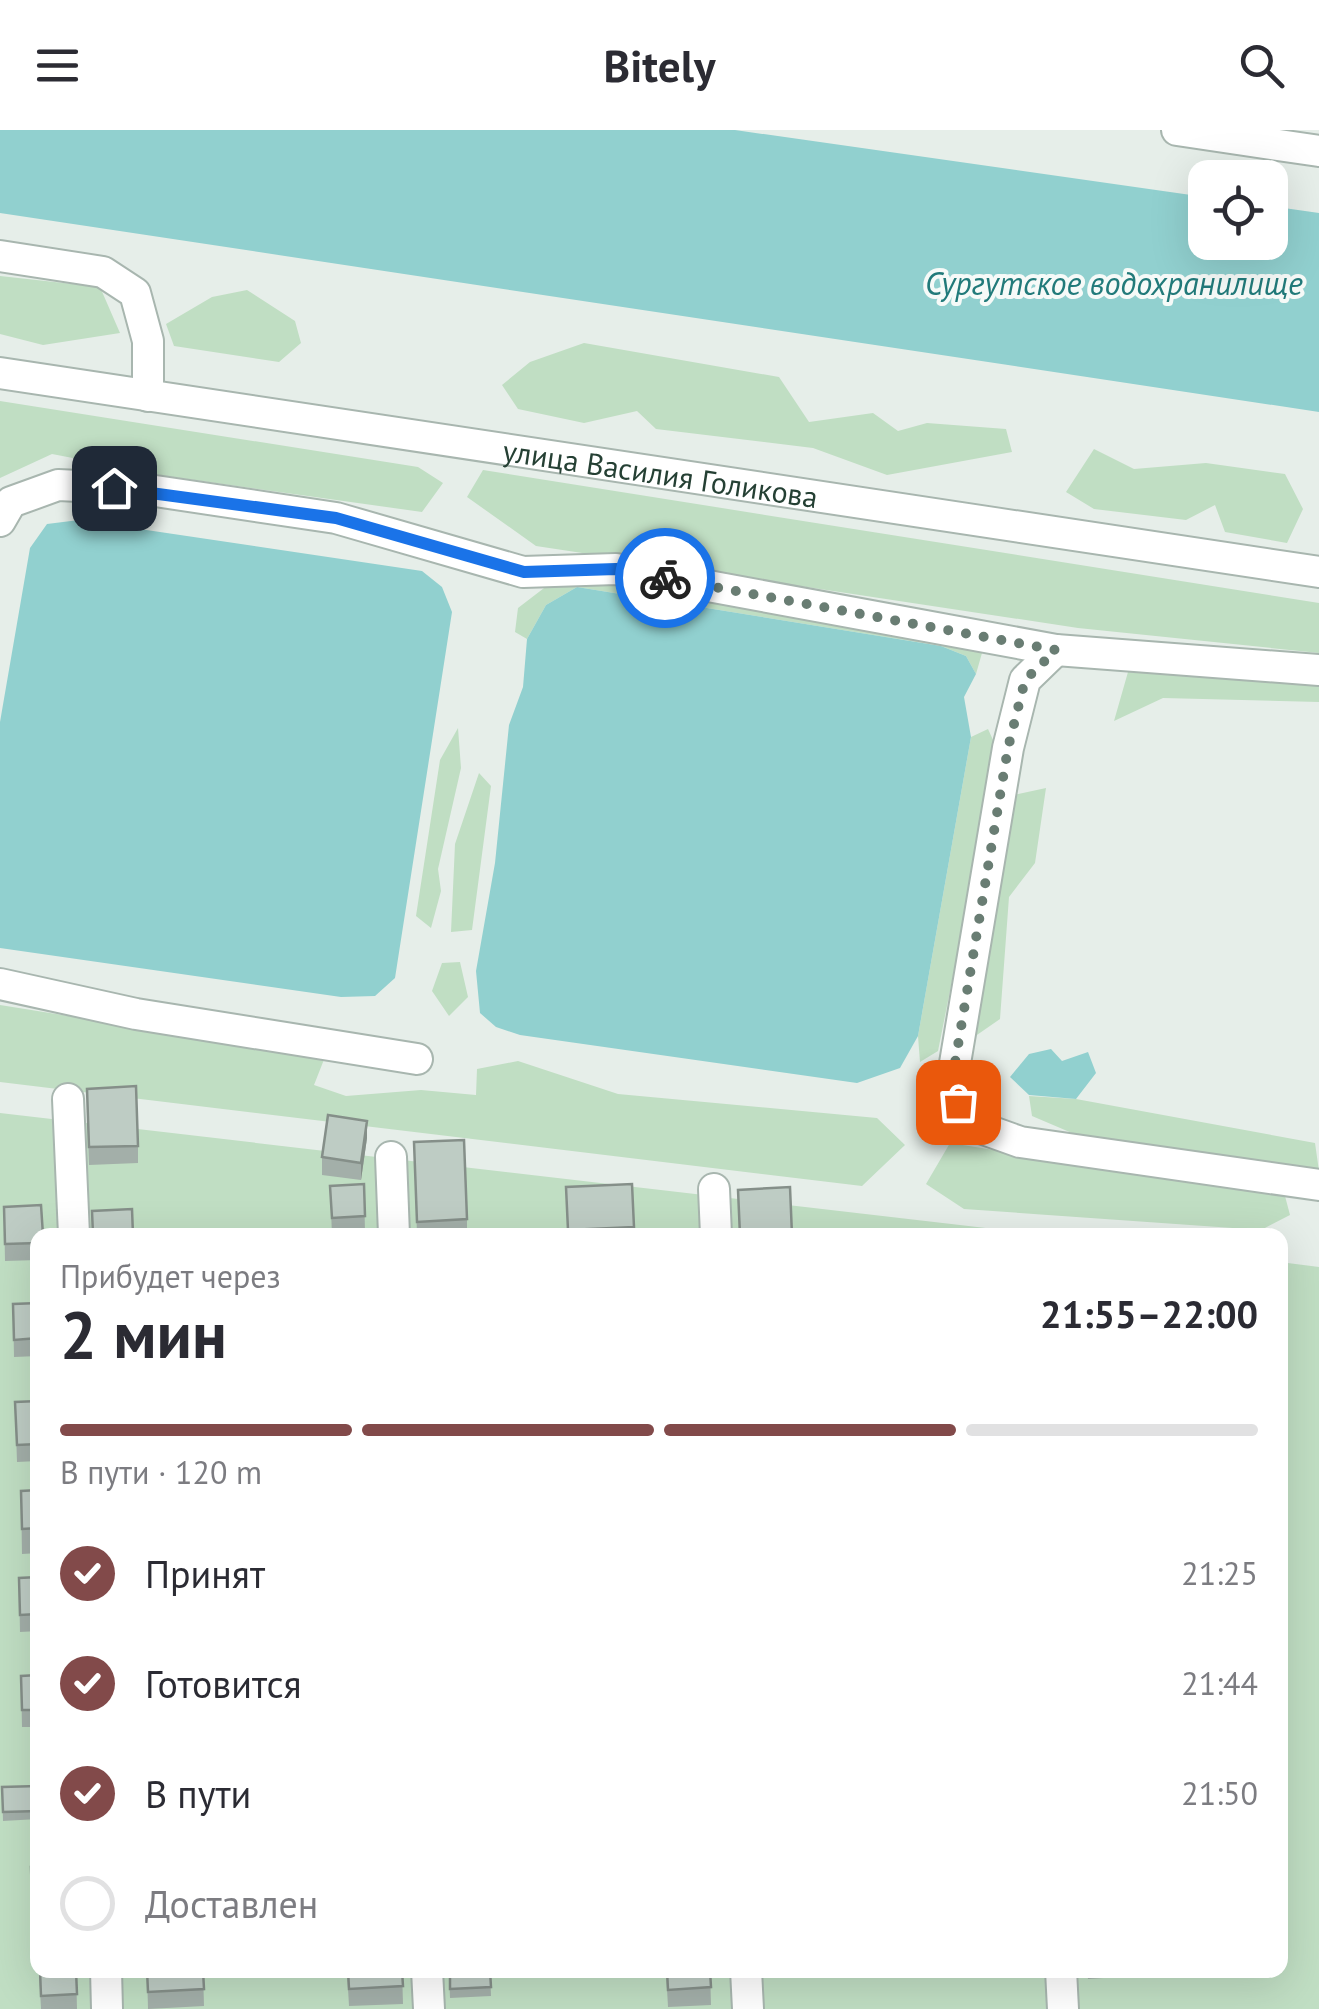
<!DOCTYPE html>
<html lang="ru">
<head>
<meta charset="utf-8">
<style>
  :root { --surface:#fff; --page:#f7f7f7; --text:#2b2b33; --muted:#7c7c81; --line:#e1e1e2; --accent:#824a4a }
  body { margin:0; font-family:"PT Sans",sans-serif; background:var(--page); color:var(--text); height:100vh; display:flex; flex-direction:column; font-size:38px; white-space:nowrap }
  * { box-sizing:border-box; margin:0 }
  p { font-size:32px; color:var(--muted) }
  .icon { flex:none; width:55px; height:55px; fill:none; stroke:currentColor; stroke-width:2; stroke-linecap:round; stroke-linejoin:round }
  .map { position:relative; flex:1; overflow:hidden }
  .side { position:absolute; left:30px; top:1098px; width:1258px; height:750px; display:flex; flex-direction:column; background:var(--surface); border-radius:20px; box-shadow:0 10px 40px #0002 }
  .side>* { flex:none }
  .buttons { position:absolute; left:1188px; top:30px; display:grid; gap:20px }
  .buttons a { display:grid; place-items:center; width:100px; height:100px; border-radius:20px; background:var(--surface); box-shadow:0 10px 40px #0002; font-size:50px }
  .pin { position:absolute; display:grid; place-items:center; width:85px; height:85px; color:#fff; margin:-42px; border-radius:20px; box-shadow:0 5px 15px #0006 }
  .courier { position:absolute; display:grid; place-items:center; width:100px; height:100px; margin:-50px; border:8px solid #1a73e8; border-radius:50%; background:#fff; color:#222; box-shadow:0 2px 12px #0007 }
  .summary em { font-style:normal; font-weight:600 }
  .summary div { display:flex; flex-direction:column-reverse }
  .summary { display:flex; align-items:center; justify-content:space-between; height:170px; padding:0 30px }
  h1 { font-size:65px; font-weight:600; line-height:75px }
  .bar { display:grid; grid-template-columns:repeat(4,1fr); gap:15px 10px; align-content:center; height:120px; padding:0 30px }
  .bar i { height:12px; border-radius:8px; background:var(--line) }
  .bar .active { background:var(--accent) }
  .bar p { grid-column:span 4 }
  ol { padding:0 30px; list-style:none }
  li { display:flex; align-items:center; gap:30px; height:110px }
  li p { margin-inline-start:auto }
  li .icon { padding:10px; border-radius:50%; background:var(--accent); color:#fff; stroke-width:4 }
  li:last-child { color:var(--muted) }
  li i { width:55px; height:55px; border:5px solid var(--line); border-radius:50% }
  header { display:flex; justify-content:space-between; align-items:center; height:130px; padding:0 30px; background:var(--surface); font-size:45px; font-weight:600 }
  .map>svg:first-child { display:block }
  .green { fill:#c0dec3 }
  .water { fill:#91d0cf }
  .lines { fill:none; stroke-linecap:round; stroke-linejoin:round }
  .minor-casing { stroke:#a8b6af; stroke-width:34 }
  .minor { stroke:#fff; stroke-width:30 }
  .wall { fill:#a3afa9 }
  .shaded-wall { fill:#858f89 }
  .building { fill:#beccc4; stroke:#858f89; stroke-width:2.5 }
  .done { stroke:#697d73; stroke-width:10; stroke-dasharray:0 18 }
  .route { stroke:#1a73e8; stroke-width:12 }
  .labels { text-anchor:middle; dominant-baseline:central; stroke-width:8; stroke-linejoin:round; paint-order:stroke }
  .street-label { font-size:30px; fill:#254034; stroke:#f6faf8 }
  .water-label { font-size:32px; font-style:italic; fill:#217a7a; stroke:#f6faf8 }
</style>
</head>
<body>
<header><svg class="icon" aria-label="menu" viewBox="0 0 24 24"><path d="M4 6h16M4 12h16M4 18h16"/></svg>Bitely<svg class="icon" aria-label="search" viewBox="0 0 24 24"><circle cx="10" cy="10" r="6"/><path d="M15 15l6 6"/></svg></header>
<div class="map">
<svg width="1319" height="1879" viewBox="0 0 1319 1879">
  <rect width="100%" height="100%" fill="#e6eee9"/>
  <!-- green -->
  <path class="green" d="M0,146L100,157L120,203L43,215L0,204Z
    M247,160L295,191L301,213L279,232L174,216L166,194L212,167Z
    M584,213L779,247L809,292L873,283L898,301L927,293L1006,299L1012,322L887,345L813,318L656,299L637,281L584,293L518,279L502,255L530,232Z
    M0,271L418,337L443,353L422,382L166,346L52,324L0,348Z
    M1094,319L1134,339L1206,333L1285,344L1303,379L1287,413L1225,402L1215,375L1186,390L1094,379L1066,362Z
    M483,340L1319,473V523L1078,498L536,416L467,367Z
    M623,447L974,516L982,523L976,544L966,526L941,516L577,457L546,475L527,509L515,502L518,478L548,455Z
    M1128,542L1319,553V572L1163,568L1114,591Z
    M458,598L461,638L438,739L441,761L431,798L416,786L440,630Z
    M988,599L998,621L938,921L920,932L918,906L971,607Z
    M479,643L491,656L472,800L451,802L455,714Z
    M1046,658L1035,733L1009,767L1000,889L974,907L1014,665Z
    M460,832L468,867L449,886L432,861L442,833Z
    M0,875L325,927L314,955L346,966L421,960L476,965L477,939L518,931L618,964L877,988L905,1015L862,1056L0,952Z
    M1029,966L1076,969L1315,1013L1319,1041L1086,1009L1032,986Z
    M0,983L1046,1105H38V1840H1280V1132L1319,1137V1879H0Z
    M950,1013L1285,1066L1290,1085L1261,1100L964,1079L926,1054Z"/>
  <!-- water -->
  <path class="water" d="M0,0H735L1205,67V112H1270V76L1319,83V282L0,83Z
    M79,390L422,441L442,457L452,482L395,848L375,866L341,867L0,818V592L30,418L47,394Z
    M577,457L941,516L966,526L976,544L964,567L971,607L918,906L900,938L857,953L520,905L496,897L480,883L476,841L495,733L509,595L523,557L527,509L546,475Z
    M1051,919L1062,931L1088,922L1096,943L1076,969L1029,965L1010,947L1029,924Z"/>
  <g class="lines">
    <defs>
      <g id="minor">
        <path d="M1177,0L1319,21"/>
        <path d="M0,126L103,142L135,163L148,211V266"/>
        <path id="s1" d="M0,243L1319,442"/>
        <path d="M0,391L11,372L58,355L142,359L336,388L523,442L616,439L1056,520L1319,540"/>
        <path d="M1056,520L1025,550L1008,618L952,951L964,992L1020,1012L1319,1055"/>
        <path d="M0,854L136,884L417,929"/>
        <path d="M68,969L74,1105"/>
        <path d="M391,1027L394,1105"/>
        <path d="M714,1059L716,1105"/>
        <path d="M106,1840L107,1879"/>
        <path d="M427,1840L429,1879"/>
        <path d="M746,1840L748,1879"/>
        <path d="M1061,1840L1063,1879"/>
      </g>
    </defs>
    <!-- minor casing -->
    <use href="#minor" class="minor-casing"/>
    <!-- minor -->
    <use href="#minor" class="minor"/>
  </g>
  <!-- wall -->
  <path class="wall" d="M87,976L138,1016V1033L89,1035Z
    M367,1008L361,1050L322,1045V1027Z
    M414,1012L467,1089V1105H417Z
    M364,1054L365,1103L332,1105L330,1056Z
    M632,1054L634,1105H568L566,1057Z
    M4,1077L38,1105V1130L5,1131Z
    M38,1173V1226L14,1227L13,1174Z
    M38,1271V1331L17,1332L15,1272Z
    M38,1360V1423L22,1424L21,1361Z
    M38,1447V1501L20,1502L19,1448Z
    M38,1545V1597H22L21,1546Z
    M38,1656V1689L3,1691L2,1657Z
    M31,1737H38V1786L32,1787Z
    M39,1840H76L77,1879H41Z
    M147,1840H203L204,1876L148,1879Z
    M347,1840H402L403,1874L349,1876Z
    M449,1840H490L491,1866L450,1868Z
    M666,1840H710L711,1875L668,1877Z
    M983,1840H1018V1843L983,1845Z
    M1087,1840H1119V1847L1088,1849Z
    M1220,1840H1249V1844L1220,1845Z"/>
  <!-- shaded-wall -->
  <path class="shaded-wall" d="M367,991V1008L361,1050V1033Z"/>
  <!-- building -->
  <path class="building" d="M136,956L138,1016L89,1017L87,959Z
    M328,985L367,991L361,1033L322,1027Z
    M464,1010L467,1089L417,1092L414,1012Z
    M364,1054L365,1086L332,1088L330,1056Z
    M632,1054L634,1097L568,1100L566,1057Z
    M790,1057L792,1105H740L738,1060Z
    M41,1075L43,1105H38V1113L5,1114L4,1077Z
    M132,1079L133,1105H93L92,1081Z
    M38,1173V1208L14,1210L13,1174Z
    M38,1271V1314L17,1315L15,1272Z
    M38,1360V1398L22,1399L21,1361Z
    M38,1447V1484L20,1485L19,1448Z
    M38,1545V1580H22L21,1546Z
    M38,1656V1681L3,1682L2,1657Z
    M31,1737H38V1769H32Z
    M40,1840H76L77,1864L41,1866Z
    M147,1840H203L204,1859L148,1862Z
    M348,1840H402L403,1856L349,1859Z
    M450,1840H490L491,1857L450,1859Z
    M667,1840H710L711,1857L668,1860Z"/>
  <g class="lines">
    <!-- done -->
    <path class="done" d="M665,448L1056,520L1025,550L1008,618L952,951L958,972"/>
    <!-- route -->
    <path class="route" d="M114,358L336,388L524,442L616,439L665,448"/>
  </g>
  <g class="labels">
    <!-- street labels -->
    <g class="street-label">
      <text stroke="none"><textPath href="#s1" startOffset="668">улица Василия Голикова</textPath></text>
    </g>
    <!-- water labels -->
    <g class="water-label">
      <text x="1114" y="153">Сургутское водохранилище</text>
    </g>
  </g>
</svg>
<div class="buttons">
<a><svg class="icon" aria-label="locate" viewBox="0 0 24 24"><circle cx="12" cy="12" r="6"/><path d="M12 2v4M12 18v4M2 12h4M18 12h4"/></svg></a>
</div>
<div class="pin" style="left:958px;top:972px;background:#ea580c"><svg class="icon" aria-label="bag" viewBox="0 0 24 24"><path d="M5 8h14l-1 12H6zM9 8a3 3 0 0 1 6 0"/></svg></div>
<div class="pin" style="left:114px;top:358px;background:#1f2937"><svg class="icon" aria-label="home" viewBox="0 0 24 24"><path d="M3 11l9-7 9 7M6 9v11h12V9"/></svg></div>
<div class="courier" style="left:665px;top:448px"><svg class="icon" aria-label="bike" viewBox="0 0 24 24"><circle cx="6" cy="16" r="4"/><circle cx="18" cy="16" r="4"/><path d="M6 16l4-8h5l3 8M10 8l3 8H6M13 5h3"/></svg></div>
<section class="side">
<div class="summary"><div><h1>2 мин</h1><p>Прибудет через</p></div><em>21:55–22:00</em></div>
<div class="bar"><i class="active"></i><i class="active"></i><i class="active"></i><i></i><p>В пути · 120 m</p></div>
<ol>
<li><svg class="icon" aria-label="check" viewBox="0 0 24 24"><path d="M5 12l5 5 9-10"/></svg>Принят<p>21:25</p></li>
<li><svg class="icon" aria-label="check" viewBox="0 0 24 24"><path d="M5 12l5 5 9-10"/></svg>Готовится<p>21:44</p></li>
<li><svg class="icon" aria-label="check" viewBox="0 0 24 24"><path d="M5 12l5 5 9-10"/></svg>В пути<p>21:50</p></li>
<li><i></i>Доставлен</li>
</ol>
</section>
</div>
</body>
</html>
